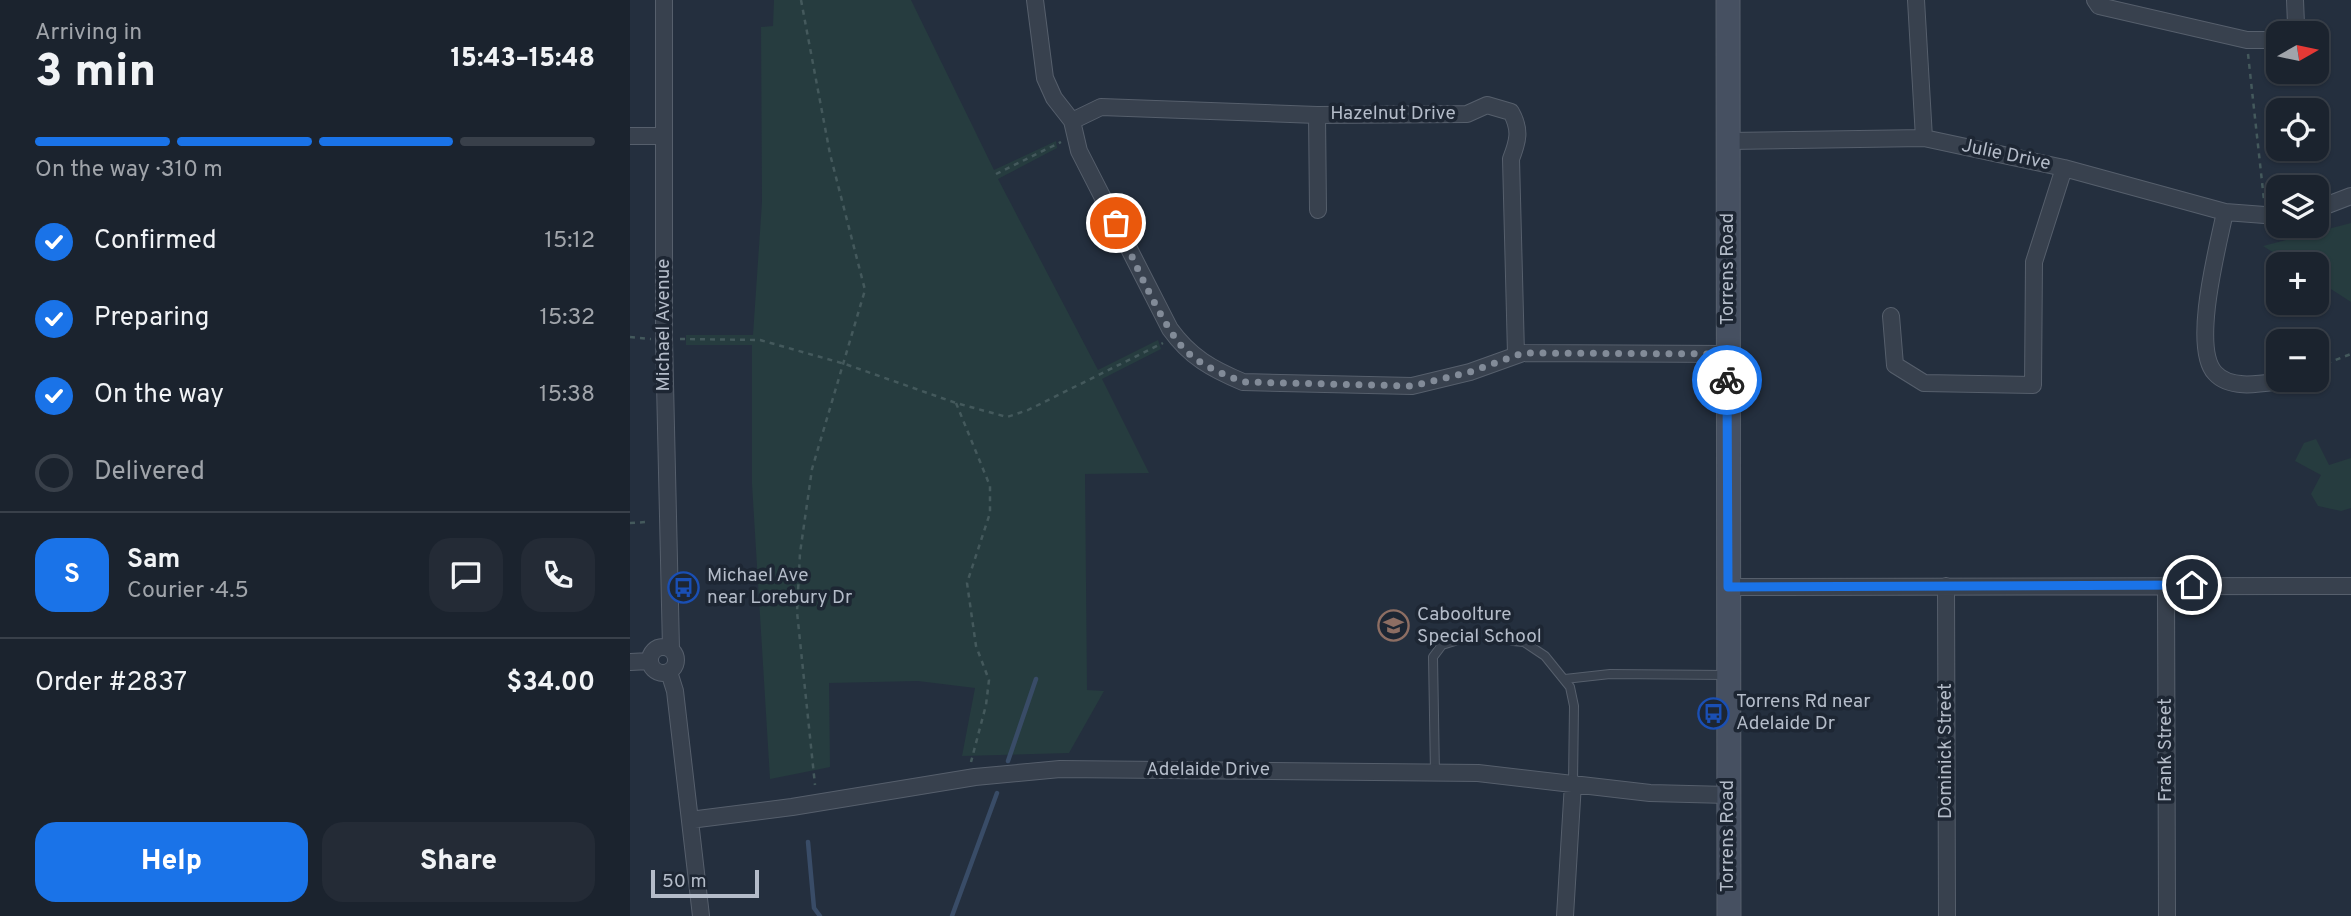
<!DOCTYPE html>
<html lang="en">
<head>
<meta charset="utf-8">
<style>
  :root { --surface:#1b232e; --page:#242b36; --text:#f1f3f6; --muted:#a0a4aa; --line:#39404a; --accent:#1a73e8 }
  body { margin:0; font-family:Overpass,sans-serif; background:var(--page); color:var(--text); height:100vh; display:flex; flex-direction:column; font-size:26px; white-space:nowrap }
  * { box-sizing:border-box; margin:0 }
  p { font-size:23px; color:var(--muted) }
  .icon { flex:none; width:38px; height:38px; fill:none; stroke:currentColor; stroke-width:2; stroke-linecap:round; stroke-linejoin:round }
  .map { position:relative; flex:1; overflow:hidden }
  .details { display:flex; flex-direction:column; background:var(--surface); width:630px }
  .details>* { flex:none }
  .needle { width:46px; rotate:81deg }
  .controls { position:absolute; left:1636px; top:21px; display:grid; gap:14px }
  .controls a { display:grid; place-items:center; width:63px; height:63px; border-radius:14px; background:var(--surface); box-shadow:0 2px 5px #0004,0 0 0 2px var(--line); font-size:35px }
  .scale { position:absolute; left:21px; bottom:18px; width:108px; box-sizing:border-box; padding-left:7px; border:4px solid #b4bcc9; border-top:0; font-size:19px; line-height:24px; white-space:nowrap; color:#b4bcc9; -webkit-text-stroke:5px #1d2633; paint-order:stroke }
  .pin { position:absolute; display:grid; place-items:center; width:60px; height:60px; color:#fff; margin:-30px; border:4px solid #fff; border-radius:50%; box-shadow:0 2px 7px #0007 }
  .courier { position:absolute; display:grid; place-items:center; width:70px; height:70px; margin:-35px; border:5px solid #1a73e8; border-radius:50%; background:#fff; color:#222; box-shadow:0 2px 9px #0007 }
  .summary em { font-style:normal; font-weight:800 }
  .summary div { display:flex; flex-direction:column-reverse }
  .summary { display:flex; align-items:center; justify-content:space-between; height:119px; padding:0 35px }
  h1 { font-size:46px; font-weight:800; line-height:52px }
  .bar { display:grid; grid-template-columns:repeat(4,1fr); gap:10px 7px; align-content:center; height:84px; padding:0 35px }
  .bar i { height:9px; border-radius:5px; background:var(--line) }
  .bar .selected { background:var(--accent) }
  .bar p { grid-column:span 4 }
  .line { display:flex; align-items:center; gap:18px; padding:0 35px; border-top:2px solid var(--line) }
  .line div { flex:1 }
  .round { display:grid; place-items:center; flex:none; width:74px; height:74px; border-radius:21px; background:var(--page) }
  ol { padding:0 35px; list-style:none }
  li { display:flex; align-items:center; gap:21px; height:77px }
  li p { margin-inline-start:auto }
  li .icon { padding:7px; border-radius:50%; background:var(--accent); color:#fff; stroke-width:4 }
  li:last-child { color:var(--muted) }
  li i { width:38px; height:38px; border:4px solid var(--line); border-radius:50% }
  .primary-button { display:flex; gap:14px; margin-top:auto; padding:14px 35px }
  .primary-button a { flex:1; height:80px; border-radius:21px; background:var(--accent); color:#fff; font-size:28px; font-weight:800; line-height:80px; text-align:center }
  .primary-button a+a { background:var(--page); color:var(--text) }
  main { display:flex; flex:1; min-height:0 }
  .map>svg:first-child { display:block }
  .green { fill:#263c3f }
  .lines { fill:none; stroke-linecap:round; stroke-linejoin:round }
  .stream { stroke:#394c67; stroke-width:4.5 }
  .service-casing { stroke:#565f6c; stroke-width:10 }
  .minor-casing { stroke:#565f6c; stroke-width:18 }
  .secondary-casing { stroke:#565f6c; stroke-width:25 }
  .path { stroke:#44595c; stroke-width:2.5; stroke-dasharray:5 5; stroke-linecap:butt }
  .service { stroke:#38414e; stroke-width:8 }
  .minor { stroke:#38414e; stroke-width:16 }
  .secondary { stroke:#465061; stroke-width:23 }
  .done { stroke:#828b98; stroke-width:7; stroke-dasharray:0 12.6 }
  .route { stroke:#1a73e8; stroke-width:9 }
  .labels { text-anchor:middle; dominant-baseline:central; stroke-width:7; stroke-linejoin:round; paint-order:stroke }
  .street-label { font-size:19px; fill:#b4bcc9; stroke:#1d2633 }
  .poi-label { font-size:19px; fill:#b4bcc9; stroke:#1d2633; text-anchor:start }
</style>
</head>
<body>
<main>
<section class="details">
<div class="summary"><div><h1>3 min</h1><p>Arriving in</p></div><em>15:43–15:48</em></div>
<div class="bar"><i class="selected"></i><i class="selected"></i><i class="selected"></i><i></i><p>On the way · 310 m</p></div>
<ol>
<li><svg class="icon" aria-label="check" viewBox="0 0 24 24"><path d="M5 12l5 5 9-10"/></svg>Confirmed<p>15:12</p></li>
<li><svg class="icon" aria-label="check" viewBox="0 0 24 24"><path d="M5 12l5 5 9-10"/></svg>Preparing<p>15:32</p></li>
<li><svg class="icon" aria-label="check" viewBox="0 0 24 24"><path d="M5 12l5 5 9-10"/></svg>On the way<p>15:38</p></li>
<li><i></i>Delivered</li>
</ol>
<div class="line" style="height:126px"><b class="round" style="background:var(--accent);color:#fff">S</b><div><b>Sam</b><p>Courier · 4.5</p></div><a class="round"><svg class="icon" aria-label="chat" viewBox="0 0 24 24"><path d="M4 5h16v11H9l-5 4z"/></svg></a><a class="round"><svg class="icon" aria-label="phone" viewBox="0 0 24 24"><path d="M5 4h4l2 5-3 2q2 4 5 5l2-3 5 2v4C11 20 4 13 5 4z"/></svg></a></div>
<div class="line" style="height:91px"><div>Order #2837</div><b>$34.00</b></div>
<div class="primary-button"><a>Help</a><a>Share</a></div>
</section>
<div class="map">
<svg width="1721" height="916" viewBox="0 0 1721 916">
  <rect width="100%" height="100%" fill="#242f3e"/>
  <!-- green -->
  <path class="green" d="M144,0H281L364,170L426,141L427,148L368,179L468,370L528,340L531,349L472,379L519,473L455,474L457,690L474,691L439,753L332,756L345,688L288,681L199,683L200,767L140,779L122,484V345H56V335H123L132,202L131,27L143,26Z
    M1721,223V302L1687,280V264H1662L1633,246Z
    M1686,439L1699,465L1721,458V508L1711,511L1688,506L1681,494L1691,475L1665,461L1674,443Z"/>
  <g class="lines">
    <!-- stream -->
    <path class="stream" d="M378,761L406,679
      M178,842L184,908L190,916
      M322,916L367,793"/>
    <defs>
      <path id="service" d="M883,641L894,642L915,656L940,687L944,706L943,783
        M935,679L980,674L1096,675
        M805,774L803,657L812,645L825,641"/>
      <path id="minor" d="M34,0V339L41,649
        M405,0L415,78L424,98L442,121L449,151L540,329C560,357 582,369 613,382L782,386L840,372L893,353L1097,354
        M1286,0L1294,138
        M1465,0L1469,6L1617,40H1641L1648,36
        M1653,33L1666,24L1665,0
        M687,115L688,210
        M442,121L471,107L687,115L837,114L857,105L881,112C891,130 888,141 881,159L886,354
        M0,136H34
        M1099,141L1294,138L1434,168L1595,212L1648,216
        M1687,209L1721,196
        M1595,212C1588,246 1561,347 1585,373C1602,392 1638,382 1659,380
        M1261,316L1265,365L1294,383L1403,385L1404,262L1434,168
        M1536,585L1537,916
        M1316,586L1317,916
        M1099,587L1721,586
        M20 660a13 13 0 1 1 26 0a13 13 0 1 1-26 0Z
        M0,662L20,661
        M39,672L45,691L71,916
        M60,820L162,807L345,777L430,769L848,773L1020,793L1098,795
        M935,916L943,783"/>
      <path id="secondary" d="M1098,0L1099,916"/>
    </defs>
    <!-- service casing -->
    <use href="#service" class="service-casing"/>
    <!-- minor casing -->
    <use href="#minor" class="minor-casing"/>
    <!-- secondary casing -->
    <use href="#secondary" class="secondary-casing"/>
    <!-- path -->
    <path class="path" d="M171,0L200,154L235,290L182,469L170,553L167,612L185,785
      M1618,54L1634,200
      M366,174L431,142
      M0,337L21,339
      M50,339L130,340L215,364L326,403L377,417L398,410L533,343
      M1687,367L1721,354
      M326,403L360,486V513L337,583L346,646L359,680L356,705L341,762
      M0,523L17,522"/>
    <!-- service -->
    <use href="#service" class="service"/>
    <!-- minor -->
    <use href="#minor" class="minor"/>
    <!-- secondary -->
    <use href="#secondary" class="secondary"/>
  </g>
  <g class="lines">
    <!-- done -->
    <path class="done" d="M486,223C503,257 532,327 556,351C572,366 593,374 613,382L782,386L840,372L893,353L1097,354V380"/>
    <!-- route -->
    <path class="route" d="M1097,380L1098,587L1562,585"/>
  </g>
  <!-- icons -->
  <defs>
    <symbol id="bus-ring" viewBox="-11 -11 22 22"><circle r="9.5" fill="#1d2633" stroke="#1a4fb4" stroke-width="1.5"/><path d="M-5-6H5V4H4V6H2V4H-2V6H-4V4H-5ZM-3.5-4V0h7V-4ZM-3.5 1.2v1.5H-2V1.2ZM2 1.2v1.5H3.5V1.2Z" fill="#1a4fb4"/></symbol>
    <symbol id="school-ring" viewBox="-11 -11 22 22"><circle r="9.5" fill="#1d2633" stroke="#8d6e63" stroke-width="1.5"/><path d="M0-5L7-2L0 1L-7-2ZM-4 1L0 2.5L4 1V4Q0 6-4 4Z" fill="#8d6e63"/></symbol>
  </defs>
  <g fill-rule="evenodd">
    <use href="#bus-ring" x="36" y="570" width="35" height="35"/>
    <use href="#school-ring" x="746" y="608" width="35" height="35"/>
    <use href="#bus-ring" x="1066" y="696" width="35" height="35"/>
  </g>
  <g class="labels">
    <!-- street labels -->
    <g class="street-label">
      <text x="763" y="114">Hazelnut Drive</text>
      <text transform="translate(1376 155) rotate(12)">Julie Drive</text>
      <text transform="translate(1098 269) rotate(-90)">Torrens Road</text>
      <text transform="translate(34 325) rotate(-90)">Michael Avenue</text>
      <text transform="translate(1536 750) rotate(-90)">Frank Street</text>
      <text transform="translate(1316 751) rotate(-90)">Dominick Street</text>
      <text x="578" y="770">Adelaide Drive</text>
      <text transform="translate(1098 836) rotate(-90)">Torrens Road</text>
    </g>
    <!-- poi labels -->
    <g class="poi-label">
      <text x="77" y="576">Michael Ave<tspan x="77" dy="22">near Lorebury Dr</tspan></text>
      <text x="787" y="615">Caboolture<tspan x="787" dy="22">Special School</tspan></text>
      <text x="1106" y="702">Torrens Rd near<tspan x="1106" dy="22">Adelaide Dr</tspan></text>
    </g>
  </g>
</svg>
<div class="controls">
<a><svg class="needle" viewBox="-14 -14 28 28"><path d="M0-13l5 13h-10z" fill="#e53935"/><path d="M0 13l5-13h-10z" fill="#a0a4aa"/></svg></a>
<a><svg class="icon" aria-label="locate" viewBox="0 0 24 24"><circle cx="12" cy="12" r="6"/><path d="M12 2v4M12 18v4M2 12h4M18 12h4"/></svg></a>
<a><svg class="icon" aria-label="layers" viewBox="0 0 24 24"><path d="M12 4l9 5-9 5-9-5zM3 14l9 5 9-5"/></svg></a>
<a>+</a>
<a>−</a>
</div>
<div class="scale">50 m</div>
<div class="pin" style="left:486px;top:223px;background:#ea580c"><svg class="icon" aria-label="bag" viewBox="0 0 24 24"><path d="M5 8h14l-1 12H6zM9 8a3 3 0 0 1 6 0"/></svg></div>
<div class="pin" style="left:1562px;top:585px;background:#1f2937"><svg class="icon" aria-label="home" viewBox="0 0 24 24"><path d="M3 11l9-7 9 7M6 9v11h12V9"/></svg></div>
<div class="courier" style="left:1097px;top:380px"><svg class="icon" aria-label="bike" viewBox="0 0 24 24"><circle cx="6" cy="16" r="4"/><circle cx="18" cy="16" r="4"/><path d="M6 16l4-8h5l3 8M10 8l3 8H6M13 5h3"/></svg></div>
</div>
</main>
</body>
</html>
